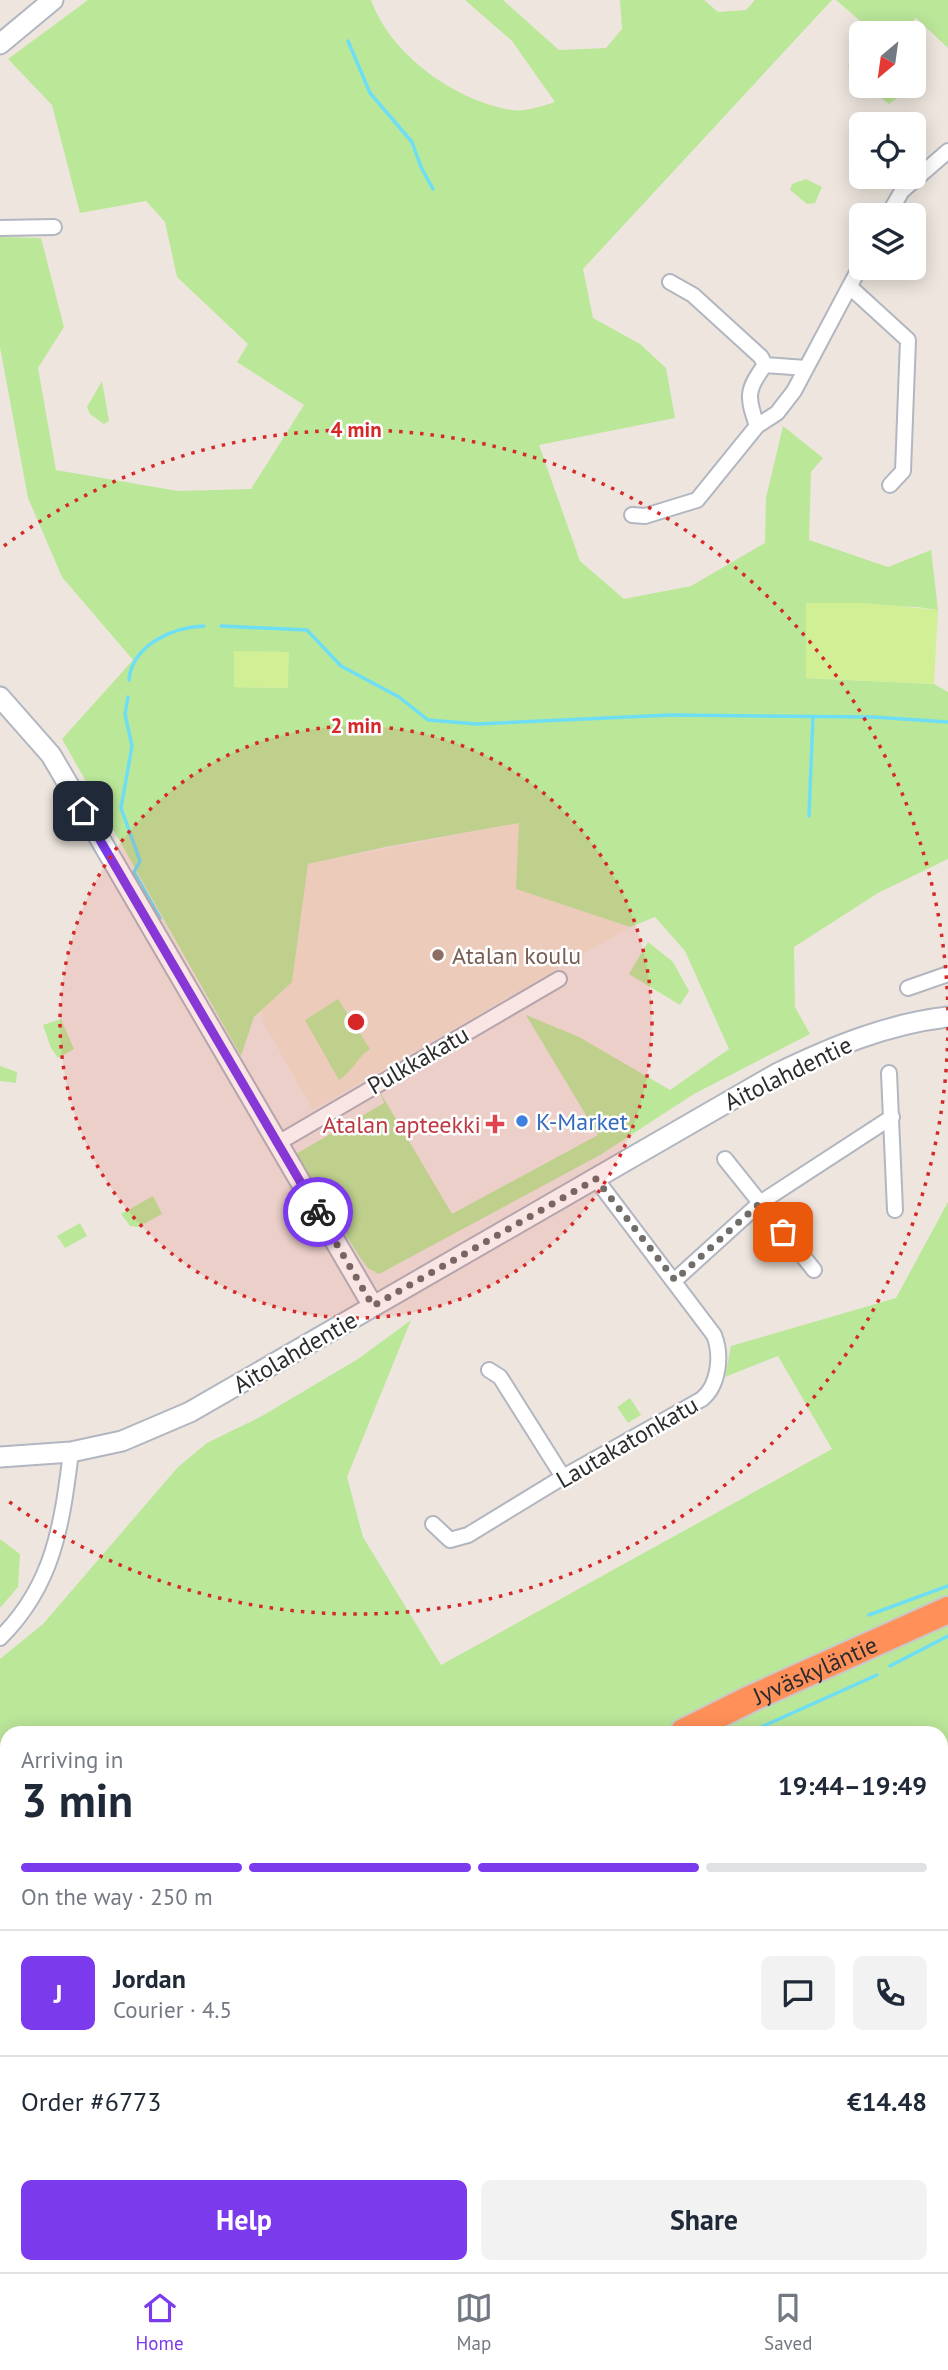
<!DOCTYPE html>
<html lang="en">
<head>
<meta charset="utf-8">
<style>
  :root { --surface:#fff; --page:#f2f2f3; --text:#1f2937; --muted:#747a83; --line:#e0e1e3; --accent:#7c3aed }
  body { margin:0; font-family:"PT Sans",sans-serif; background:var(--page); color:var(--text); height:100vh; display:flex; flex-direction:column; font-size:26px; white-space:nowrap }
  * { box-sizing:border-box; margin:0 }
  p { font-size:23px; color:var(--muted) }
  .icon { flex:none; width:38px; height:38px; fill:none; stroke:currentColor; stroke-width:2; stroke-linecap:round; stroke-linejoin:round }
  .map { position:relative; flex:1; overflow:hidden }
  .panel { position:absolute; left:0px; top:1726px; width:948px; height:548px; display:flex; flex-direction:column; background:var(--surface); border-radius:21px 21px 0 0; box-shadow:0 4px 18px #0003 }
  .panel>* { flex:none }
  .needle { width:46px; rotate:209deg }
  .fabs { position:absolute; left:849px; top:21px; display:grid; gap:14px }
  .fabs a { display:grid; place-items:center; width:77px; height:77px; border-radius:10px; background:var(--surface); box-shadow:0 4px 18px #0003; font-size:35px }
  .pin { position:absolute; display:grid; place-items:center; width:60px; height:60px; color:#fff; margin:-30px; border-radius:14px; box-shadow:0 4px 10px #0006 }
  .courier { position:absolute; display:grid; place-items:center; width:70px; height:70px; margin:-35px; border:5px solid #7c3aed; border-radius:50%; background:#fff; color:#222; box-shadow:0 2px 9px #0007 }
  .head em { font-style:normal; font-weight:800 }
  .head div { display:flex; flex-direction:column-reverse }
  .head { display:flex; align-items:center; justify-content:space-between; height:119px; padding:0 21px }
  h1 { font-size:46px; font-weight:800; line-height:52px }
  .bar { display:grid; grid-template-columns:repeat(4,1fr); gap:10px 7px; align-content:center; height:84px; padding:0 21px }
  .bar i { height:9px; border-radius:5px; background:var(--line) }
  .bar .selected { background:var(--accent) }
  .bar p { grid-column:span 4 }
  .line { display:flex; align-items:center; gap:18px; padding:0 21px; border-top:2px solid var(--line) }
  .line div { flex:1 }
  .round { display:grid; place-items:center; flex:none; width:74px; height:74px; border-radius:10px; background:var(--page) }
  .cta { display:flex; gap:14px; margin-top:auto; padding:14px 21px }
  .cta a { flex:1; height:80px; border-radius:10px; background:var(--accent); color:#fff; font-size:28px; font-weight:800; line-height:80px; text-align:center }
  .cta a+a { background:var(--page); color:var(--text) }
  .tabs { display:flex; justify-content:space-around; align-items:center; height:98px; border-top:2px solid var(--line); background:var(--surface); font-size:19px; color:var(--muted) }
  .tabs a { display:grid; justify-items:center; gap:4px }
  .tabs .selected { color:var(--accent) }
  .map>svg:first-child { display:block }
  .education { fill:#f0e2ce }
  .green { fill:#bbe799; fill-rule:evenodd }
  .pitch { fill:#d1ef94 }
  .lines { fill:none; stroke-linecap:round; stroke-linejoin:round }
  .stream { stroke:#6edef4; stroke-width:3.5 }
  .street-casing { stroke:#b2b6c0; stroke-width:18 }
  .secondary-casing { stroke:#b2b6c0; stroke-width:23 }
  .highway-casing { stroke:#c8c8c8; stroke-width:30 }
  .street { stroke:#fff; stroke-width:14 }
  .secondary { stroke:#fff; stroke-width:19 }
  .highway { stroke:#ff9059; stroke-width:26 }
  .done { stroke:#706d6a; stroke-width:7; stroke-dasharray:0 12.6 }
  .route { stroke:#7c3aed; stroke-width:9 }
  .ring { fill:none; stroke:#d62828; stroke-width:3.5; stroke-dasharray:3.5 7 }
  .education-dot { fill:#8d6e63; stroke:#fff; stroke-width:2.5 }
  .shop-dot { fill:#3f7fe0; stroke:#fff; stroke-width:2.5 }
  .health-dot { fill:#e0444e; stroke:#fff; stroke-width:2.5 }
  .labels { text-anchor:middle; dominant-baseline:central; stroke-width:5; stroke-linejoin:round; paint-order:stroke }
  .education-label { font-size:24px; fill:#785e54; stroke:#fff; text-anchor:start }
  .street-label { font-size:24px; fill:#2c2c2c; stroke:#fff }
  .shop-label { font-size:24px; fill:#366cbe; stroke:#fff; text-anchor:start }
  .health-label { font-size:24px; fill:#be3a42; stroke:#fff; text-anchor:end }
  .centre { fill:#d62828; stroke:#fff; stroke-width:3.5 }
  .ring-label { font-size:21px; text-anchor:middle; font-weight:bold; fill:#d62828; stroke:#fff; stroke-width:5; stroke-linejoin:round; paint-order:stroke }
</style>
</head>
<body>
<div class="map">
<svg width="948" height="2272" viewBox="0 0 948 2272">
  <rect width="100%" height="100%" fill="#eee6de"/>
  <!-- education -->
  <path class="education" d="M519,823L517,889L630,927L313,1110L263,1022L261,1010L292,982L308,864Z"/>
  <!-- green -->
  <path class="green" d="M88,0H371C391,55 455,101 512,110C524,112 543,106 555,102L512,41L465,0H503L559,50L606,48L622,29L620,0H704L718,12L746,10L755,0H832L583,269L593,318L640,344L666,368L675,418L539,445L580,561L624,599L691,586L765,543L766,498L783,426L823,458L811,472L809,540L888,567L931,550L938,610L917,607L806,603V678L934,684L948,692V859L878,893L794,947L795,1007L810,1034L694,1094L600,1155L379,1274L368,1268L359,1256L296,1154L384,1103L380,1092L452,1214L598,1135L526,1015L579,1037L670,1090L729,1049L685,951L655,917L630,927L516,889L519,823L385,847L308,864L292,982L254,1017L241,1056L62,739L133,660L62,577L28,498L0,347V237L41,238L64,327L38,368L56,470L178,491L251,489L304,405L237,362L248,344L177,277L165,222L146,201L80,213L52,105L8,59ZM235,651L288,688L234,687Z
    M836,0H948V48L916,18L901,33H874Z
    M861,51V82L848,65Z
    M865,86H899L906,92L889,104Z
    M806,179L822,187L815,203L807,204L790,190L792,184Z
    M102,381L109,421L104,424L90,414L87,407Z
    M648,942L673,962L689,991L680,1005L629,974Z
    M338,999L370,1049C356,1059 353,1071 339,1080L305,1020Z
    M61,1019L74,1049L58,1058L51,1048L43,1025Z
    M0,1066L17,1072L16,1083L0,1081Z
    M153,1196L162,1214L138,1227L130,1226L121,1214Z
    M948,1202V2272H0V1659L43,1624L178,1467L207,1443L262,1416L358,1359L411,1320L347,1477L363,1537L441,1665L832,1449L778,1356L725,1377L731,1346L896,1298ZM7,1732H942V2266H7Z
    M80,1223L87,1236L65,1248L57,1236Z
    M630,1398L641,1415L628,1423L617,1407Z
    M0,1539L20,1554L18,1587L0,1608Z"/>
  <!-- pitch -->
  <path class="pitch" d="M806,603H867L938,610L934,684L806,678Z
    M234,651L289,652L288,688L234,687Z"/>
  <g class="lines">
    <!-- stream -->
    <path class="stream" d="M348,41L370,93L412,142L421,167L433,189
      M221,626L307,630L341,666L399,697L428,720L477,724L671,715L873,717L948,722
      M129,680C132,645 173,627 204,626
      M128,697L125,714L132,746L121,808L140,861L134,872L160,918
      M809,816L813,717
      M869,1615L948,1586
      M890,1666L948,1636
      M750,1732L877,1675
      M0,2183L7,2177"/>
    <defs>
      <path id="street" d="M888,215L902,191L948,151
        M0,228L54,227
        M670,282L693,295L761,357L765,365C746,390 747,397 757,426
        M850,287L908,340L903,471L890,485
        M765,365L806,368
        M632,515L645,516L697,500L757,426L777,413L794,391L861,265
        M908,988L948,974
        M889,1073L895,1210
        M278,1143L559,979
        M725,1159L814,1270
        M675,1280L760,1203L892,1117
        M489,1370L500,1377L563,1477
        M433,1524L450,1540L468,1535L563,1477L702,1399C719,1385 722,1355 714,1335L596,1179
        M0,1638C54,1585 62,1524 71,1452"/>
      <path id="secondary" d="M0,44L53,0
        M0,697L51,755L373,1306
        M0,1457L71,1452L122,1441L190,1412L778,1073C832,1047 887,1024 948,1017"/>
      <g id="highway">
        <path id="s1" d="M684,1732L750,1699L948,1610"/>
        <path d="M0,2160L7,2155"/>
      </g>
    </defs>
    <!-- street casing -->
    <use href="#street" class="street-casing"/>
    <!-- secondary casing -->
    <use href="#secondary" class="secondary-casing"/>
    <!-- highway casing -->
    <use href="#highway" class="highway-casing"/>
    <!-- street -->
    <use href="#street" class="street"/>
    <!-- secondary -->
    <use href="#secondary" class="secondary"/>
    <!-- highway -->
    <use href="#highway" class="highway"/>
  </g>
  <g class="lines">
    <!-- done -->
    <path class="done" d="M318,1212L373,1306L596,1179L675,1280L760,1203L783,1232"/>
    <!-- route -->
    <path class="route" d="M83,811L318,1212"/>
  </g>
  <!-- distance rings -->
  <circle cx="356" cy="1022" r="296" fill="#d62828" fill-opacity=".12"/>
  <g class="ring">
    <circle cx="356" cy="1022" r="296"/>
    <path d="M948 1027A592 592 0 0 1 4 1498M4 546A592 592 0 0 1 948 1017"/>
  </g>
  <!-- markers -->
  <circle class="education-dot" cx="438" cy="955" r="7"/>
  <circle class="shop-dot" cx="522" cy="1121" r="7"/>
  <path class="health-dot" d="M491.5 1113.5h7v7h7v7h-7v7h-7v-7h-7v-7h7z"/>
  <g class="labels">
    <!-- education labels -->
    <g class="education-label">
      <text x="452" y="955">Atalan koulu</text>
    </g>
    <!-- street labels -->
    <g class="street-label">
      <text transform="translate(418 1060) rotate(-30)">Pulkkakatu</text>
      <text transform="translate(788 1073) rotate(-26)">Aitolahdentie</text>
      <text transform="translate(295 1352) rotate(-30)">Aitolahdentie</text>
      <text transform="translate(627 1442) rotate(-30)">Lautakatonkatu</text>
      <text stroke="none"><textPath href="#s1" startOffset="145">Jyväskyläntie</textPath></text>
    </g>
    <!-- shop labels -->
    <g class="shop-label">
      <text x="536" y="1121">K-Market</text>
    </g>
    <!-- health labels -->
    <g class="health-label">
      <text x="481" y="1124">Atalan apteekki</text>
    </g>
  </g>
  <circle cx="356" cy="1022" r="10" class="centre"/>
  <g class="ring-label">
    <text x="356" y="437">4 min</text>
    <text x="356" y="733">2 min</text>
  </g>
</svg>
<div class="fabs">
<a><svg class="needle" viewBox="-14 -14 28 28"><path d="M0-13l5 13h-10z" fill="#e53935"/><path d="M0 13l5-13h-10z" fill="#747a83"/></svg></a>
<a><svg class="icon" aria-label="locate" viewBox="0 0 24 24"><circle cx="12" cy="12" r="6"/><path d="M12 2v4M12 18v4M2 12h4M18 12h4"/></svg></a>
<a><svg class="icon" aria-label="layers" viewBox="0 0 24 24"><path d="M12 4l9 5-9 5-9-5zM3 14l9 5 9-5"/></svg></a>
</div>
<div class="pin" style="left:783px;top:1232px;background:#ea580c"><svg class="icon" aria-label="bag" viewBox="0 0 24 24"><path d="M5 8h14l-1 12H6zM9 8a3 3 0 0 1 6 0"/></svg></div>
<div class="pin" style="left:83px;top:811px;background:#1f2937"><svg class="icon" aria-label="home" viewBox="0 0 24 24"><path d="M3 11l9-7 9 7M6 9v11h12V9"/></svg></div>
<div class="courier" style="left:318px;top:1212px"><svg class="icon" aria-label="bike" viewBox="0 0 24 24"><circle cx="6" cy="16" r="4"/><circle cx="18" cy="16" r="4"/><path d="M6 16l4-8h5l3 8M10 8l3 8H6M13 5h3"/></svg></div>
<section class="panel">
<div class="head"><div><h1>3 min</h1><p>Arriving in</p></div><em>19:44–19:49</em></div>
<div class="bar"><i class="selected"></i><i class="selected"></i><i class="selected"></i><i></i><p>On the way · 250 m</p></div>
<div class="line" style="height:126px"><b class="round" style="background:var(--accent);color:#fff">J</b><div><b>Jordan</b><p>Courier · 4.5</p></div><a class="round"><svg class="icon" aria-label="chat" viewBox="0 0 24 24"><path d="M4 5h16v11H9l-5 4z"/></svg></a><a class="round"><svg class="icon" aria-label="phone" viewBox="0 0 24 24"><path d="M5 4h4l2 5-3 2q2 4 5 5l2-3 5 2v4C11 20 4 13 5 4z"/></svg></a></div>
<div class="line" style="height:91px"><div>Order #6773</div><b>€14.48</b></div>
<div class="cta"><a>Help</a><a>Share</a></div>
</section>
</div>
<nav class="tabs">
<a class="selected"><svg class="icon" aria-label="home" viewBox="0 0 24 24"><path d="M3 11l9-7 9 7M6 9v11h12V9"/></svg>Home</a>
<a><svg class="icon" aria-label="map" viewBox="0 0 24 24"><path d="M3 6l6-2 6 2 6-2v14l-6 2-6-2-6 2zM9 4v14M15 6v14"/></svg>Map</a>
<a><svg class="icon" aria-label="saved" viewBox="0 0 24 24"><path d="M7 4h10v16l-5-4-5 4z"/></svg>Saved</a>
</nav>
</body>
</html>
